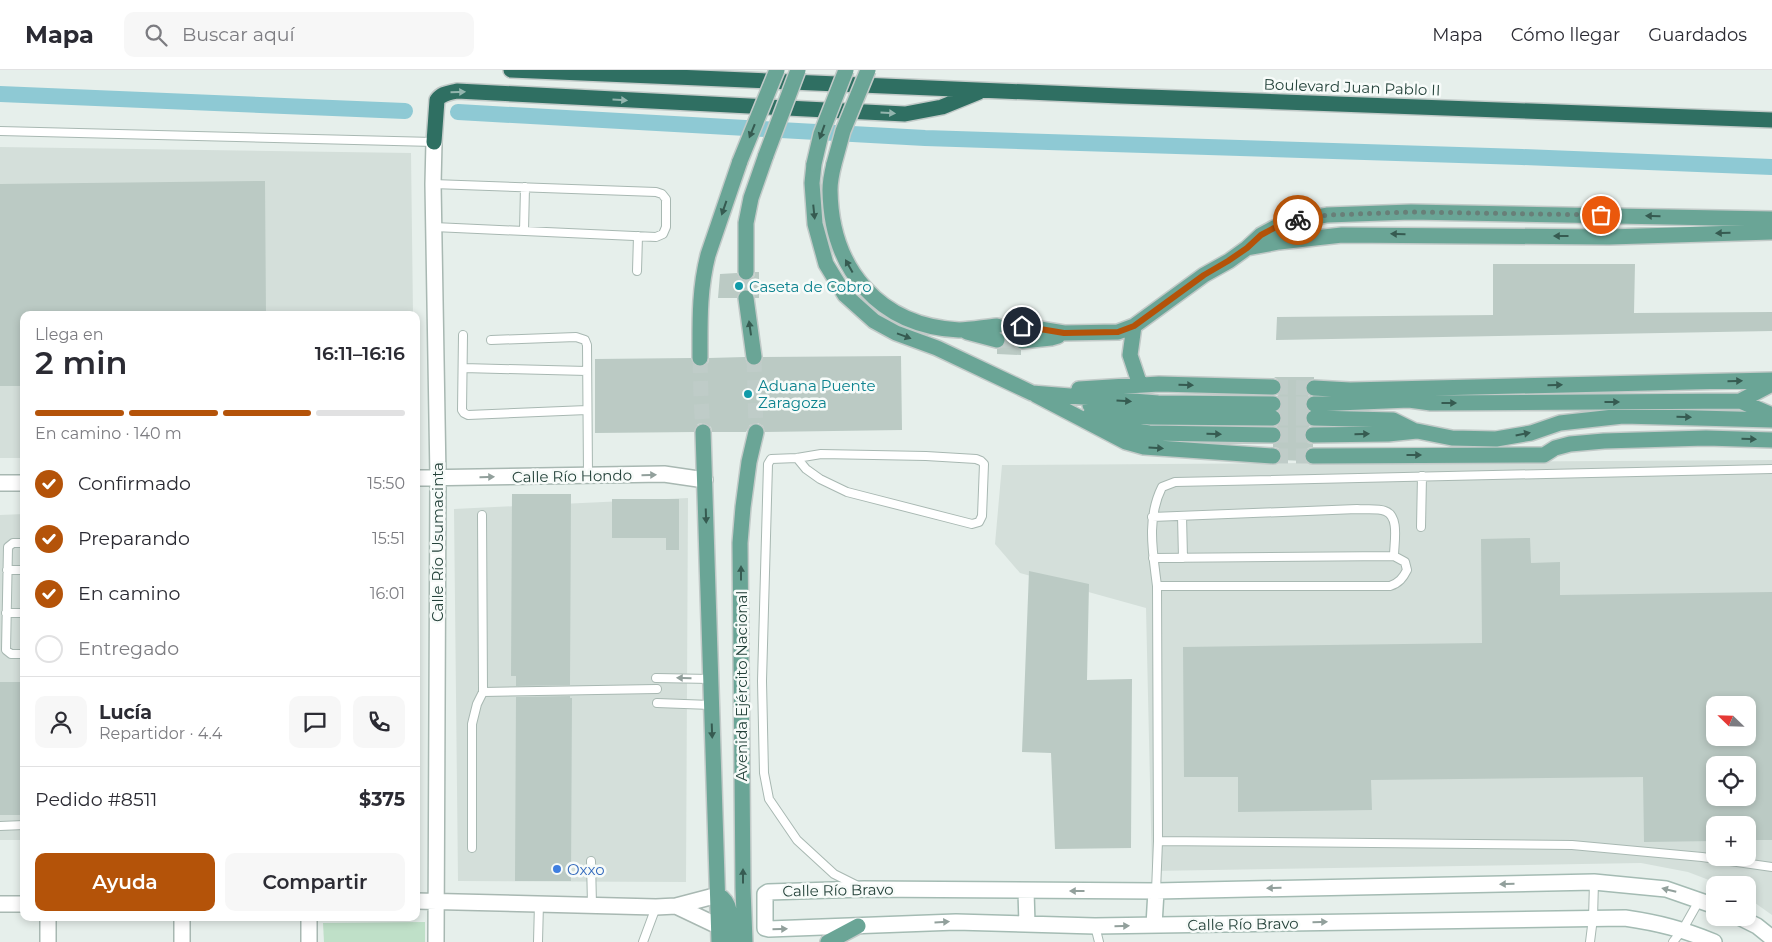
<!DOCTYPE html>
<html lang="es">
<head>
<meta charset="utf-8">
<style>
  :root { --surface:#fff; --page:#f7f7f7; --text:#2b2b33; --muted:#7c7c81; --line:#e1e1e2; --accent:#b45309 }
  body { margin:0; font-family:Montserrat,sans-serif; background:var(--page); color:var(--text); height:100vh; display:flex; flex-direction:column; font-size:19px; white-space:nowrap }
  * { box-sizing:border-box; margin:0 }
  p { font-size:16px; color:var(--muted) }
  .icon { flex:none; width:28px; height:28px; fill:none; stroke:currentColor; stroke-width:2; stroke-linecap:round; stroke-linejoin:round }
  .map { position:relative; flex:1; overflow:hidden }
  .panel { position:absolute; left:20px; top:241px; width:400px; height:610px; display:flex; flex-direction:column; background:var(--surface); border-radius:10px; box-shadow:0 2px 8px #0003 }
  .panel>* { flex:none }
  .needle { width:32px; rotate:293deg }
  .fabs { position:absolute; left:1706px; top:626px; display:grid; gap:10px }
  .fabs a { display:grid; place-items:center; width:50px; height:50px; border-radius:10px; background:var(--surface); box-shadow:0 2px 8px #0003; font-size:25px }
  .pin { position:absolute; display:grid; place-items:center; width:42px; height:42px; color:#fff; margin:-21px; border:2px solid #fff; border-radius:50%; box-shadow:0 1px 5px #0007 }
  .courier { position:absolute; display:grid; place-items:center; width:50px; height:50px; margin:-25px; border:4px solid #b45309; border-radius:50%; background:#fff; color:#222; box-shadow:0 1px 6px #0007 }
  .head em { font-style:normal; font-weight:600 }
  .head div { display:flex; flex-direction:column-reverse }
  .head { display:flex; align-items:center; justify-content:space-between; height:85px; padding:0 15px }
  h1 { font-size:32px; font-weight:600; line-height:38px }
  .bar { display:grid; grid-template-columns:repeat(4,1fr); gap:8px 5px; align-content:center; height:60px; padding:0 15px }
  .bar i { height:6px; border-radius:4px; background:var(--line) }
  .bar .on { background:var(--accent) }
  .bar p { grid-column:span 4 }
  .line { display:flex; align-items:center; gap:12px; padding:0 15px; border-top:1px solid var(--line) }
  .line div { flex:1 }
  .round { display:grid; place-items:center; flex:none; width:52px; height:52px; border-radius:10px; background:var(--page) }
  ol { padding:0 15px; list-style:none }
  li { display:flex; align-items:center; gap:15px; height:55px }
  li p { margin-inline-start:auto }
  li .icon { padding:5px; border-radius:50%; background:var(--accent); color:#fff; stroke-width:4 }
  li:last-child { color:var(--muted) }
  li i { width:28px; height:28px; border:2px solid var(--line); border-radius:50% }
  .cta { display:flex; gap:10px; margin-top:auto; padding:10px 15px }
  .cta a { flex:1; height:58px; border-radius:10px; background:var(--accent); color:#fff; font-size:20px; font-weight:600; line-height:58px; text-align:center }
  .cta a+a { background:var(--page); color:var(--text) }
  header { display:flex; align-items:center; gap:30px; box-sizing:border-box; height:70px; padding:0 25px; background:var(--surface); border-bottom:1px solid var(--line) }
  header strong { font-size:24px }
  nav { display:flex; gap:28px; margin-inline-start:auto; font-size:18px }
  .search { width:350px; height:45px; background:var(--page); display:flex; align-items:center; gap:12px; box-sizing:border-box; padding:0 18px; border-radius:10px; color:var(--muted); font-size:19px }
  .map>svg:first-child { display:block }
  .built { fill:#d4dfda; fill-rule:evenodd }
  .green { fill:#bfe0c8 }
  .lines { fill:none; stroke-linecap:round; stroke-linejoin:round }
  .canal { stroke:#8ec9d4; stroke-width:16 }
  .building { fill:#bbcac4; fill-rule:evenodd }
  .primary-tunnel { stroke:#bfccc8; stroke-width:15; stroke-dasharray:15 8; stroke-linecap:butt }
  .lane-casing { stroke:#a8b8b2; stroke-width:10 }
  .street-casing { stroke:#a8b8b2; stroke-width:18 }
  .secondary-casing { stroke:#a4bbb3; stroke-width:18 }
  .primary-casing { stroke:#c2cac8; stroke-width:18 }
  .highway-casing { stroke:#c2cac8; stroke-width:18 }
  .lane { stroke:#fff; stroke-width:8 }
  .street { stroke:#fff; stroke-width:15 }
  .secondary { stroke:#fff; stroke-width:15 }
  .primary { stroke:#6aa596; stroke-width:15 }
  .highway { stroke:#2f6f62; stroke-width:15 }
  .primary-bridge-casing { stroke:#c2cac8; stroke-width:18; stroke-linecap:butt }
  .primary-bridge { stroke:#6aa596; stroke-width:15 }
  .oneway { fill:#93b5ae }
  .oneway2 { fill:#365b51 }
  .oneway3 { fill:#92a09c }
  .done { stroke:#687f78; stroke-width:5; stroke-dasharray:0 9 }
  .route { stroke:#b45309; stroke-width:6 }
  .culture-dot { fill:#0f9aa8; stroke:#f7fbf9; stroke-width:2 }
  .shop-dot { fill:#3f7fe0; stroke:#f7fbf9; stroke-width:2 }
  .labels { text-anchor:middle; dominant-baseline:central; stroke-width:5; stroke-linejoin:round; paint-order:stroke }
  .street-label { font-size:15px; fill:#24423a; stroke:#f7fbf9 }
  .culture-label { font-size:15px; fill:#0d838f; stroke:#f7fbf9; text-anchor:start }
  .shop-label { font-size:15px; fill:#366cbe; stroke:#f7fbf9; text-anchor:start }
</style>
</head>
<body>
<header>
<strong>Mapa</strong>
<div class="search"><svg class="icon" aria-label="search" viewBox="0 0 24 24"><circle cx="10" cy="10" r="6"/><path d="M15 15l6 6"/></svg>Buscar aquí</div>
<nav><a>Mapa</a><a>Cómo llegar</a><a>Guardados</a></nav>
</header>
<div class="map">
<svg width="1772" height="872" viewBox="0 0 1772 872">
  <rect width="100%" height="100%" fill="#e6efeb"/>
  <!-- built -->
  <path class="built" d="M0,77L411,83L413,245H24V388H0Z
    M1772,390V845L1748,828V815H1722L1688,802L1641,793L1152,801L1146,538L1020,503L995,474L1002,395ZM1715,635H1748V668H1715ZM1715,695H1748V728H1715ZM1715,755H1748V788H1715Z
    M688,428L686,812L458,811L454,439Z
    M24,444V770H0V445Z
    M416,449L420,766H416Z"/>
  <!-- green -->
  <path class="green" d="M425,852V872H324L323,853Z"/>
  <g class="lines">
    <!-- canal -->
    <path class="canal" d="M0,24L405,41
      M458,42L925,68L1522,87L1772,97"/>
  </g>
  <!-- building -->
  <path class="building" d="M265,111L266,245H24V316H0V114Z
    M1493,194H1635L1634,243L1772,242V261L1276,270L1277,247L1493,245Z
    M755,202H759V228H755L753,222L745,219L740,221L737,228H718L720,204L737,203L741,210L746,211L754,207Z
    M1004,250H1014L1013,259L1016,264L1013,268V272L1015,277L1021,280V285L997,284V279L1003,277L1006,272V267L1003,263L1006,256Z
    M901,286L902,360L765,362L763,356L758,353L750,355L746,362H712L711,357L703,353L698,354L694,362L595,363V289L691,288L695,296L700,297L708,293L709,288L745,287L747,293L755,296L760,294L763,287Z
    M1274,307H1314V309L1306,312L1305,317L1306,323L1309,326L1305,334L1308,341L1305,348L1306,353L1310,356L1305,360L1304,366L1308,373L1313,374V377L1308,378L1305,382V391L1281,390V381L1278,378L1273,377V374L1281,370L1282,365L1281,360L1276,357L1281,353L1282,349L1279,341L1282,334L1281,329L1277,326L1281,322L1282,317L1281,312Z
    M512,424H571L570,615L516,616V606H511Z
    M612,429H679V480H666V468H612Z
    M1530,468L1531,493L1560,492V525L1772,522V770H1748V755H1715V771L1644,772L1643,707L1371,710L1372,740L1238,742V707H1184L1183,577L1482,573L1481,469ZM1715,635H1748V668H1715ZM1715,695H1748V728H1715Z
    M1029,501L1089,514L1087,610L1132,609L1131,778L1055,779L1051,683L1022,682Z
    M0,612H24V745H0Z
    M570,626V628H572L571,811H515L516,627Z"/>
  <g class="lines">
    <!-- primary-tunnel -->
    <path class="primary-tunnel" d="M746,202V228
      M997,256H1022
      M997,270L1022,271
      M754,287L756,362
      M700,288L701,328L703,362
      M1273,317L1314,318
      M1273,334H1314
      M1273,348H1314
      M1273,365H1313
      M1273,386H1313"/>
    <defs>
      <path id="lane" d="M0,61L434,72
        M433,114L656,122L662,124L666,129V157L663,164L656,167L434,157
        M524,161L525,117
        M637,201L638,166
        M463,265L462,340L464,343L468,345L587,340
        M491,270L576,267L585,270L587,275L588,405
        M463,298L587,301
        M797,388L806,399L820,409L847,422L972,454L979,452L982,446L984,394L981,391L976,389L926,386L821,384L797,388L771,389L768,394L762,611L764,703L769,729L797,770L834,804L860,817
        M1182,446L1183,488
        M1152,447L1357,439C1365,440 1377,438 1385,441C1400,446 1394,473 1394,486
        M1421,457L1422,406
        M24,473H13L8,477L6,580L11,584H24
        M1153,488L1394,486L1405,492L1407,500C1403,508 1399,513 1390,516H1157
        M7,500H24
        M6,543H24
        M656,608L711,609
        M483,622L657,619
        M657,633L711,635
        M0,756L24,755
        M1158,771L1572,775L1702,787L1772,797
        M472,778V654L477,634L483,622L482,445
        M591,791L592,835
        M1156,821L1158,771L1157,516C1153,483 1146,449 1162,417L1175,412L1772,399
        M1095,856L1099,872
        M538,872L539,833
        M643,872L656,837
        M1590,872L1593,848L1594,812
        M1673,872L1683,859L1700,829"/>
      <path id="street" d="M434,72L433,114L438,407L436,872
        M416,408L664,404L705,410
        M0,413H24
        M416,831L656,837L676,836L718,825
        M0,834H24
        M676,836L718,856
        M48,848V872
        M182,848V872
        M309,848V872"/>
      <path id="secondary" d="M1026,821L1027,854
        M1741,848L1757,856L1772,868
        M1154,855L1156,821
        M1714,872C1682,859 1659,853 1625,848L1095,856L956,852L769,859L765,858V824L768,822L864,819L1156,821L1594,812L1666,819L1715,836"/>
      <path id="primary" d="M814,94L812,113L815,154L826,194L845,225L874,251L896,263L937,278L1032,323L1158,333L1273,334
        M834,94C832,102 830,112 830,120C831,199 879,256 959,260C971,260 985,257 997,256
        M1247,178L1261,165L1274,158L1286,153L1327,145L1411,142L1772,149
        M746,202V153L751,128L766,85
        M746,228L754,287
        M1022,256L1064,263L1118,262L1134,256L1204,205L1229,191L1247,178L1279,172L1342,165L1609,167L1772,162
        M1134,256L1130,285L1140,315
        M967,262L997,270
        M1022,271L1051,268L1058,266
        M700,288C700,252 699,220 708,185L740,91
        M1314,318L1350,320L1772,310
        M1079,319L1159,314L1273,317
        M1036,325L1126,372L1144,377L1273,386
        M1740,331L1772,314
        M1314,334L1409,330L1431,333L1740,331L1772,345
        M1090,335L1126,345L1150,347L1273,348
        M1090,345L1130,360L1149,363L1273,365
        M1314,348L1393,350L1415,361
        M703,362L719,872
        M1313,365L1388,364L1417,361L1452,368L1496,369L1531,363L1560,353L1623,346L1772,350
        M1313,386L1544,385L1555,378L1570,374L1604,371L1706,368L1772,370
        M718,825C734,833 730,856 730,872
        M745,872L743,818L740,473L743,437L749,392L756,362
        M828,872L858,856"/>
      <path id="highway" d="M511,0L1120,26L1772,50
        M434,72L437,30C442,23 449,23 457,21L905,44L942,37L979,22"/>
    </defs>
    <!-- lane casing -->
    <use href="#lane" class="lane-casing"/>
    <!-- street casing -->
    <use href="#street" class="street-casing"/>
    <!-- secondary casing -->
    <use href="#secondary" class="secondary-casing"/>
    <!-- primary casing -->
    <use href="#primary" class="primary-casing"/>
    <!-- highway casing -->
    <use href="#highway" class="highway-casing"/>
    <!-- lane -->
    <use href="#lane" class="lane"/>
    <!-- street -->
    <use href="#street" class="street"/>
    <!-- secondary -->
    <use href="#secondary" class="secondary"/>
    <!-- primary -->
    <use href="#primary" class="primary"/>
    <!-- highway -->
    <use href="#highway" class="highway"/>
    <defs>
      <path id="primary-bridge" d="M766,85L798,0
        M740,91L777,0
        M814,94L821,64L846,0
        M834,94L843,61L868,0"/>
    </defs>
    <!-- primary-bridge casing -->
    <use href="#primary-bridge" class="primary-bridge-casing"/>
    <!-- primary-bridge -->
    <use href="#primary-bridge" class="primary-bridge"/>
  </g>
  <!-- one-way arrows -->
  <defs><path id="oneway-solid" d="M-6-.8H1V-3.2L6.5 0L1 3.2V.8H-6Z" transform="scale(1.25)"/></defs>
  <g class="oneway">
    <use href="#oneway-solid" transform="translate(458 22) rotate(-2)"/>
    <use href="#oneway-solid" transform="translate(620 30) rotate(3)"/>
    <use href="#oneway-solid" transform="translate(888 43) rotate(3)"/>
  </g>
  <g class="oneway2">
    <use href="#oneway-solid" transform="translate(752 61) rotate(112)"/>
    <use href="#oneway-solid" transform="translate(822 62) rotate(110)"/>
    <use href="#oneway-solid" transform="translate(724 138) rotate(109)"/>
    <use href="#oneway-solid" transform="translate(814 142) rotate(84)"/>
    <use href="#oneway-solid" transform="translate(1653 146) rotate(-179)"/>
    <use href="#oneway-solid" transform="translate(1723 163) rotate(178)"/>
    <use href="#oneway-solid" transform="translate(1398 164) rotate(-179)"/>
    <use href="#oneway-solid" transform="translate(1561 166) rotate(-180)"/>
    <use href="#oneway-solid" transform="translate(849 196) rotate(-119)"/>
    <use href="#oneway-solid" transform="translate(750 258) rotate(-98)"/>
    <use href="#oneway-solid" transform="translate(904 266) rotate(20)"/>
    <use href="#oneway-solid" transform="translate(1735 311) rotate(-1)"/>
    <use href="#oneway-solid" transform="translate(1186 315) rotate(2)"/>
    <use href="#oneway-solid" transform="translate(1555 315) rotate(-1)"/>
    <use href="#oneway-solid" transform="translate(1124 331) rotate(3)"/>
    <use href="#oneway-solid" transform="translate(1612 332)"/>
    <use href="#oneway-solid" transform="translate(1449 333)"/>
    <use href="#oneway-solid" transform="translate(1684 347) rotate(2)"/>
    <use href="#oneway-solid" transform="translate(1214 364) rotate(1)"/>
    <use href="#oneway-solid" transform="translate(1362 364) rotate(-1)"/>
    <use href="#oneway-solid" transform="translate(1523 364) rotate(-11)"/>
    <use href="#oneway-solid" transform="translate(1749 369) rotate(2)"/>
    <use href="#oneway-solid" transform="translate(1156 378) rotate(4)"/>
    <use href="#oneway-solid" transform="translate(1414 385)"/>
    <use href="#oneway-solid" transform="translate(706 446) rotate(88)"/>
    <use href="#oneway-solid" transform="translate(741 503) rotate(-90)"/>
    <use href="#oneway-solid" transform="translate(712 661) rotate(88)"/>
    <use href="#oneway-solid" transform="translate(743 806) rotate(-90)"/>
  </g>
  <g class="oneway3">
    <use href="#oneway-solid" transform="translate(649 405) rotate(-1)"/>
    <use href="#oneway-solid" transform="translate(487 407) rotate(-1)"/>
    <use href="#oneway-solid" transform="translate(684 608) rotate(-179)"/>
    <use href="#oneway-solid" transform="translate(1507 814) rotate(179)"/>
    <use href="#oneway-solid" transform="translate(1274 818) rotate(179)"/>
    <use href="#oneway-solid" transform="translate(1669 820) rotate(-166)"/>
    <use href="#oneway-solid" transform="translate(1077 821) rotate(-180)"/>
    <use href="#oneway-solid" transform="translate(942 852) rotate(-3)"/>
    <use href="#oneway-solid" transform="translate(1320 852) rotate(-1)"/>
    <use href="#oneway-solid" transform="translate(1122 856) rotate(-1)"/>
    <use href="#oneway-solid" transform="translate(780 859) rotate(-2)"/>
  </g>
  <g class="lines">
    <!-- done -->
    <path class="done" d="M1298,150L1328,145L1411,142L1601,145"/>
    <!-- route -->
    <path class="route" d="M1022,256L1064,263L1118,262L1134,256L1204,205L1228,191L1247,178L1261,165L1274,158L1298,150"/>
  </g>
  <!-- markers -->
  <g class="culture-dot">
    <circle cx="739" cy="216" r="5"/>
    <circle cx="748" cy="324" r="5"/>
  </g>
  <circle class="shop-dot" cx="557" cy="799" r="5"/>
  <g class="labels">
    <!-- street labels -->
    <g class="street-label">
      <text transform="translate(1352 17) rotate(2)">Boulevard Juan Pablo II</text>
      <text transform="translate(572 406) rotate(-1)">Calle Río Hondo</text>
      <text transform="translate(437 472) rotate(-90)">Calle Río Usumacinta</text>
      <text transform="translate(741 616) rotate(-90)">Avenida Ejército Nacional</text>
      <text transform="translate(838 820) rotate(-1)">Calle Río Bravo</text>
      <text transform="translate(1243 854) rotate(-1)">Calle Río Bravo</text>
    </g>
    <!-- culture labels -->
    <g class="culture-label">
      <text x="749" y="216">Caseta de Cobro</text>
      <text x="758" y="315">Aduana Puente<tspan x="758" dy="17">Zaragoza</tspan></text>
    </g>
    <!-- shop labels -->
    <g class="shop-label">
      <text x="567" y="799">Oxxo</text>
    </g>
  </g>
</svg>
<div class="fabs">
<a><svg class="needle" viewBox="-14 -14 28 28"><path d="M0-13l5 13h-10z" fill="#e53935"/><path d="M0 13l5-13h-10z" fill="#7c7c81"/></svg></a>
<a><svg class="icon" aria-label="locate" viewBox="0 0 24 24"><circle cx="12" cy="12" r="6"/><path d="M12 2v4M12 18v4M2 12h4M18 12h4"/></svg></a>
<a>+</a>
<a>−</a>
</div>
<div class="pin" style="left:1601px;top:145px;background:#ea580c"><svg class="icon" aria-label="bag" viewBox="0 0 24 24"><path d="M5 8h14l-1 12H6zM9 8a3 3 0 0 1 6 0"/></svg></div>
<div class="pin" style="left:1022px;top:256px;background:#1f2937"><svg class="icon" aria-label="home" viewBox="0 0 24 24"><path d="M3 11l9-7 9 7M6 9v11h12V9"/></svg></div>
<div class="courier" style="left:1298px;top:150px"><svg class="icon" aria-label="bike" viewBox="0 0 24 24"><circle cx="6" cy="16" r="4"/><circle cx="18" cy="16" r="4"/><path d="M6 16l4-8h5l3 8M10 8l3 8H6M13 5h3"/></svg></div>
<section class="panel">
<div class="head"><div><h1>2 min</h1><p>Llega en</p></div><em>16:11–16:16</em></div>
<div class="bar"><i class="on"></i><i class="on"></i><i class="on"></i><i></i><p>En camino · 140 m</p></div>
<ol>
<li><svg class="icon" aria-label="check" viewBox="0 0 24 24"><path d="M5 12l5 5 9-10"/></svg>Confirmado<p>15:50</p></li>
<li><svg class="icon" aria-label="check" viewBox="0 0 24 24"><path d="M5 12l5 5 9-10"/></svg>Preparando<p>15:51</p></li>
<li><svg class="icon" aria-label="check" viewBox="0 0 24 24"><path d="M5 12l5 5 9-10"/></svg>En camino<p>16:01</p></li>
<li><i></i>Entregado</li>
</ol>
<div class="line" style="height:90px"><a class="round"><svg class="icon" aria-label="person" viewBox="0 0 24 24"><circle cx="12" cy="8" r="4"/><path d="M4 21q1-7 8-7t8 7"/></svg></a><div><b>Lucía</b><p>Repartidor · 4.4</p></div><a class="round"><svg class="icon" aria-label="chat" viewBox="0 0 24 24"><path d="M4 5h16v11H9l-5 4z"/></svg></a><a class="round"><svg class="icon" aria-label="phone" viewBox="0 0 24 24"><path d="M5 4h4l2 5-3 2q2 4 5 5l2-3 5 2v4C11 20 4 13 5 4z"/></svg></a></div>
<div class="line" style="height:65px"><div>Pedido #8511</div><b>$375</b></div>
<div class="cta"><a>Ayuda</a><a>Compartir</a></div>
</section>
</div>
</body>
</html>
